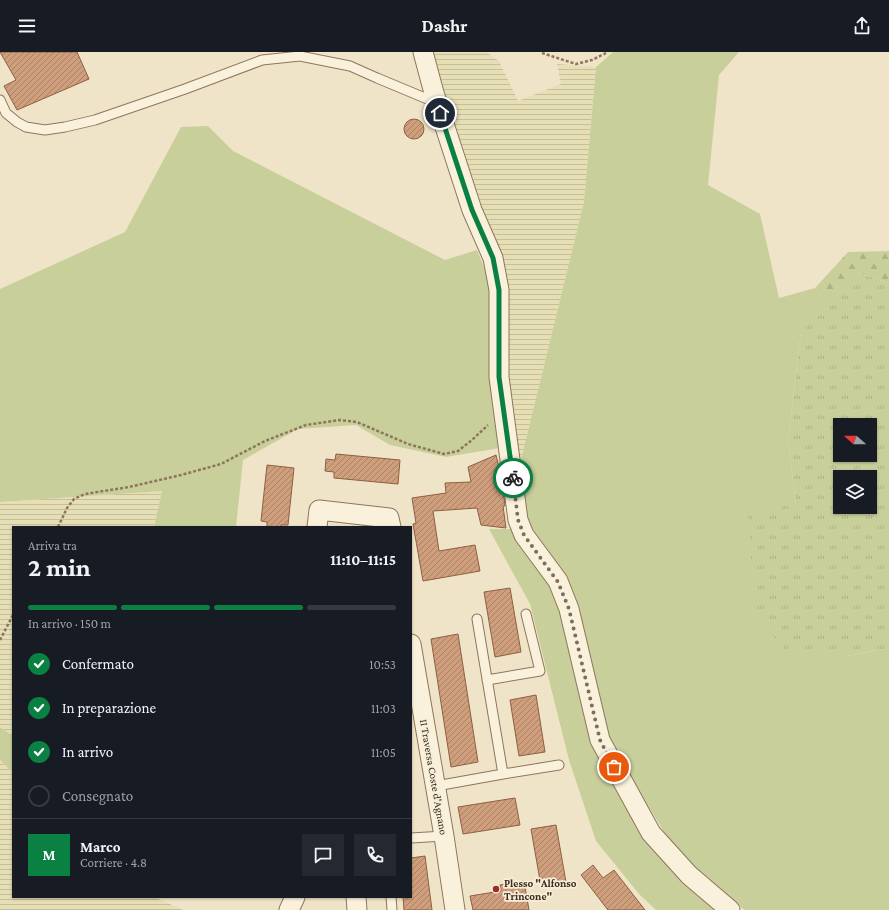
<!DOCTYPE html>
<html lang="it">
<head>
<meta charset="utf-8">
<style>
  :root { --surface:#171b24; --page:#242831; --text:#f1f3f6; --muted:#9ea1a6; --line:#363941; --accent:#0b8043 }
  body { margin:0; font-family:"Crimson Pro",serif; background:var(--page); color:var(--text); height:100vh; display:flex; flex-direction:column; font-size:15px; white-space:nowrap }
  * { box-sizing:border-box; margin:0 }
  p { font-size:13px; color:var(--muted) }
  .icon { flex:none; width:22px; height:22px; fill:none; stroke:currentColor; stroke-width:2; stroke-linecap:round; stroke-linejoin:round }
  .map { position:relative; flex:1; overflow:hidden }
  .drawer { position:absolute; left:12px; top:474px; width:400px; height:372px; display:flex; flex-direction:column; background:var(--surface); border-radius:0px; box-shadow:0 1px 3px #0004 }
  .drawer>* { flex:none }
  .needle { width:26px; rotate:291deg }
  .controls { position:absolute; left:833px; top:366px; display:grid; gap:8px }
  .controls a { display:grid; place-items:center; width:44px; height:44px; border-radius:0px; background:var(--surface); box-shadow:0 1px 3px #0004; font-size:20px }
  .pin { position:absolute; display:grid; place-items:center; width:34px; height:34px; color:#fff; margin:-17px; border:2px solid #fff; border-radius:50%; box-shadow:0 1px 4px #0007 }
  .courier { position:absolute; display:grid; place-items:center; width:40px; height:40px; margin:-20px; border:3px solid #0b8043; border-radius:50%; background:#fff; color:#222; box-shadow:0 1px 5px #0007 }
  .headline em { font-style:normal; font-weight:700 }
  .headline div { display:flex; flex-direction:column-reverse }
  .headline { display:flex; align-items:center; justify-content:space-between; height:68px; padding:0 16px }
  h1 { font-size:26px; font-weight:700; line-height:30px }
  .bar { display:grid; grid-template-columns:repeat(4,1fr); gap:6px 4px; align-content:center; height:48px; padding:0 16px }
  .bar i { height:5px; border-radius:3px; background:var(--line) }
  .bar .selected { background:var(--accent) }
  .bar p { grid-column:span 4 }
  .line { display:flex; align-items:center; gap:10px; padding:0 16px; border-top:1px solid var(--line) }
  .line div { flex:1 }
  .round { display:grid; place-items:center; flex:none; width:42px; height:42px; border-radius:0px; background:var(--page) }
  ol { padding:0 16px; list-style:none }
  li { display:flex; align-items:center; gap:12px; height:44px }
  li p { margin-inline-start:auto }
  li .icon { padding:4px; border-radius:50%; background:var(--accent); color:#fff; stroke-width:4 }
  li:last-child { color:var(--muted) }
  li i { width:22px; height:22px; border:2px solid var(--line); border-radius:50% }
  header { display:flex; justify-content:space-between; align-items:center; height:52px; padding:0 16px; background:var(--surface); font-size:18px; font-weight:700 }
  .map>svg:first-child { display:block }
  .farmland { fill:url(#farmland-rules) }
  .green { fill:#c9cf9b }
  .forest { fill:url(#forest-firs) }
  .park { fill:url(#park-tufts); fill-rule:evenodd }
  .building { fill:url(#building-hatch); stroke:#8d5f41 }
  .lines { fill:none; stroke-linecap:round; stroke-linejoin:round }
  .lane-casing { stroke:#8d765c; stroke-width:11 }
  .street-casing { stroke:#8d765c; stroke-width:21 }
  .path { stroke:#8d765c; stroke-width:2.5; stroke-dasharray:3 2; stroke-linecap:butt }
  .lane { stroke:#faf1dc; stroke-width:9 }
  .street { stroke:#faf1dc; stroke-width:19 }
  .done { stroke:#7c6e5b; stroke-width:4; stroke-dasharray:0 7.2 }
  .route { stroke:#0b8043; stroke-width:5 }
  .poi-dot { fill:#9e2a2b; stroke:#f7eed8; stroke-width:1.5 }
  .labels { text-anchor:middle; dominant-baseline:central; stroke-width:3.5; stroke-linejoin:round; paint-order:stroke }
  .street-label { font-size:11px; fill:#3d2e20; stroke:#f7eed8 }
  .poi-label { font-size:11px; font-weight:bold; fill:#3d2e20; stroke:#f7eed8; text-anchor:start }
</style>
</head>
<body>
<header><svg class="icon" aria-label="menu" viewBox="0 0 24 24"><path d="M4 6h16M4 12h16M4 18h16"/></svg>Dashr<svg class="icon" aria-label="share" viewBox="0 0 24 24"><path d="M12 15V3M7 8l5-5 5 5M5 13v7h14v-7"/></svg></header>
<div class="map">
<svg width="889" height="858" viewBox="0 0 889 858">
  <defs>
    <pattern id="farmland-rules" width="6" height="5" patternUnits="userSpaceOnUse"><rect width="6" height="5" fill="#e6deb5"/><path d="M0 2.5h6" fill="none" stroke="#c6bf9b"/></pattern>
    <pattern id="forest-firs" width="22" height="20" patternUnits="userSpaceOnUse"><rect width="22" height="20" fill="#c9cf9b"/><path d="M5 1l3.5 6h-7zM16 11l3.5 6h-7z" fill="#aeb285"/></pattern>
    <pattern id="park-tufts" width="24" height="20" patternUnits="userSpaceOnUse"><rect width="24" height="20" fill="#c9cf9b"/><path d="M3 7l-1-3M5 7V3M7 7l1-3M15 17l-1-3M17 17v-4M19 17l1-3" fill="none" stroke="#aeb285"/></pattern>
    <pattern id="building-hatch" width="6" height="6" patternUnits="userSpaceOnUse"><rect width="6" height="6" fill="#cf9f7d"/><path d="M-1 1l2-2M0 6l6-6M5 7l2-2" fill="none" stroke="#a98266"/></pattern>
  </defs>
  <rect width="100%" height="100%" fill="#f0e4c8"/>
  <!-- farmland -->
  <path class="farmland" d="M427,0H486L499,9L518,49L561,32L557,12L596,15L584,150L520,412L510,353L508,229Z
    M162,439L154,475H13V684L0,675V450Z
    M0,708L13,721V845H154L183,858H0Z"/>
  <!-- green -->
  <path class="green" d="M613,0H739L719,23L708,133L760,162L779,246L815,236L829,252L801,280L788,389L796,452L848,604L882,597L889,607V858H745L733,850L675,798L604,681L592,610L565,527L529,481L520,412L584,150L596,15Z
    M208,74L233,99L445,208L477,198L490,230L500,396L446,405L390,393L356,373L298,377L243,408L236,475H154L162,439L0,450V237L125,180L181,75Z
    M489,477H512L553,536L594,690L718,858H656L639,842L596,789L569,708L530,552Z
    M0,675L13,684V721L0,708Z"/>
  <!-- forest -->
  <path class="forest" d="M889,199V231L858,221L829,252L815,236L848,200Z"/>
  <!-- park -->
  <path class="park" d="M858,221L889,231V607L881,597L848,604L786,598L755,563L748,460L796,452L788,389L801,280ZM840,373H870V403H840ZM840,425H870V455H840Z"/>
  <!-- building -->
  <path class="building" d="M0,0H77L89,27L17,58L4,34L16,28Z
    M404 77a10 10 0 1 1 20 0a10 10 0 1 1-20 0Z
    M336,402L400,408L398,432L334,426V420L325,419L326,407L335,408Z
    M496,403L502,428L505,454H503L506,476L481,473L477,456L433,459L439,499L475,493L480,519L423,529L413,472L416,471L412,446L446,441L445,431L471,430L468,415Z
    M267,413L294,416L288,473H281V475H267V470L261,469Z
    M510,536L521,600L495,605L484,540Z
    M458,582L478,710L451,715L431,587Z
    M536,643L545,700L519,704L510,648Z
    M515,746L520,773L463,782L458,755Z
    M556,773L566,830L541,834L531,777Z
    M425,804L432,858H404L403,845H411V806Z
    M593,813L603,826L614,818L645,858H608L581,823Z
    M524,829L529,858H473L470,844L501,839L500,833Z"/>
  <g class="lines">
    <defs>
      <path id="lane" d="M0,48L6,61L17,70L26,75L45,78L65,75L95,68L185,37L262,8L300,4L350,14L377,26L437,51
        M487,628L540,619L526,562
        M503,722L559,713
        M436,734L503,722L477,567
        M411,786L444,784
        M391,845L392,858"/>
      <path id="street" d="M423,0L434,41L472,158L493,206L499,238V325L518,468L524,483L558,529L569,557L600,688L651,781L689,823L730,858
        M317,475L319,458L389,466L391,475
        M411,592L444,784L455,858
        M356,845L357,858
        M289,858L295,845"/>
    </defs>
    <!-- lane casing -->
    <use href="#lane" class="lane-casing"/>
    <!-- street casing -->
    <use href="#street" class="street-casing"/>
    <!-- path -->
    <path class="path" d="M542,1L576,12L592,8L608,0
      M58,475L67,456L74,447L85,442L129,435L181,423L221,412L265,389L306,373L339,368L357,370L408,392L444,402L458,399L472,388L488,373
      M0,588L13,563"/>
    <!-- lane -->
    <use href="#lane" class="lane"/>
    <!-- street -->
    <use href="#street" class="street"/>
  </g>
  <g class="lines">
    <!-- done -->
    <path class="done" d="M513,426L518,468L524,483L558,530L569,557L600,688L614,715"/>
    <!-- route -->
    <path class="route" d="M440,61L472,158L493,206L499,238V325L513,426"/>
  </g>
  <!-- markers -->
  <circle class="poi-dot" cx="496" cy="837" r="4"/>
  <g class="labels">
    <!-- street labels -->
    <g class="street-label">
      <text transform="translate(434 725) rotate(80)">II Traversa Coste d'Agnano</text>
    </g>
    <!-- poi labels -->
    <g class="poi-label">
      <text x="504" y="831">Plesso "Alfonso<tspan x="504" dy="13">Trincone"</tspan></text>
    </g>
  </g>
</svg>
<div class="controls">
<a><svg class="needle" viewBox="-14 -14 28 28"><path d="M0-13l5 13h-10z" fill="#e53935"/><path d="M0 13l5-13h-10z" fill="#9ea1a6"/></svg></a>
<a><svg class="icon" aria-label="layers" viewBox="0 0 24 24"><path d="M12 4l9 5-9 5-9-5zM3 14l9 5 9-5"/></svg></a>
</div>
<div class="pin" style="left:614px;top:715px;background:#ea580c"><svg class="icon" aria-label="bag" viewBox="0 0 24 24"><path d="M5 8h14l-1 12H6zM9 8a3 3 0 0 1 6 0"/></svg></div>
<div class="pin" style="left:440px;top:61px;background:#1f2937"><svg class="icon" aria-label="home" viewBox="0 0 24 24"><path d="M3 11l9-7 9 7M6 9v11h12V9"/></svg></div>
<div class="courier" style="left:513px;top:426px"><svg class="icon" aria-label="bike" viewBox="0 0 24 24"><circle cx="6" cy="16" r="4"/><circle cx="18" cy="16" r="4"/><path d="M6 16l4-8h5l3 8M10 8l3 8H6M13 5h3"/></svg></div>
<section class="drawer">
<div class="headline"><div><h1>2 min</h1><p>Arriva tra</p></div><em>11:10–11:15</em></div>
<div class="bar"><i class="selected"></i><i class="selected"></i><i class="selected"></i><i></i><p>In arrivo · 150 m</p></div>
<ol>
<li><svg class="icon" aria-label="check" viewBox="0 0 24 24"><path d="M5 12l5 5 9-10"/></svg>Confermato<p>10:53</p></li>
<li><svg class="icon" aria-label="check" viewBox="0 0 24 24"><path d="M5 12l5 5 9-10"/></svg>In preparazione<p>11:03</p></li>
<li><svg class="icon" aria-label="check" viewBox="0 0 24 24"><path d="M5 12l5 5 9-10"/></svg>In arrivo<p>11:05</p></li>
<li><i></i>Consegnato</li>
</ol>
<div class="line" style="height:72px"><b class="round" style="background:var(--accent);color:#fff">M</b><div><b>Marco</b><p>Corriere · 4.8</p></div><a class="round"><svg class="icon" aria-label="chat" viewBox="0 0 24 24"><path d="M4 5h16v11H9l-5 4z"/></svg></a><a class="round"><svg class="icon" aria-label="phone" viewBox="0 0 24 24"><path d="M5 4h4l2 5-3 2q2 4 5 5l2-3 5 2v4C11 20 4 13 5 4z"/></svg></a></div>
</section>
</div>
</body>
</html>
